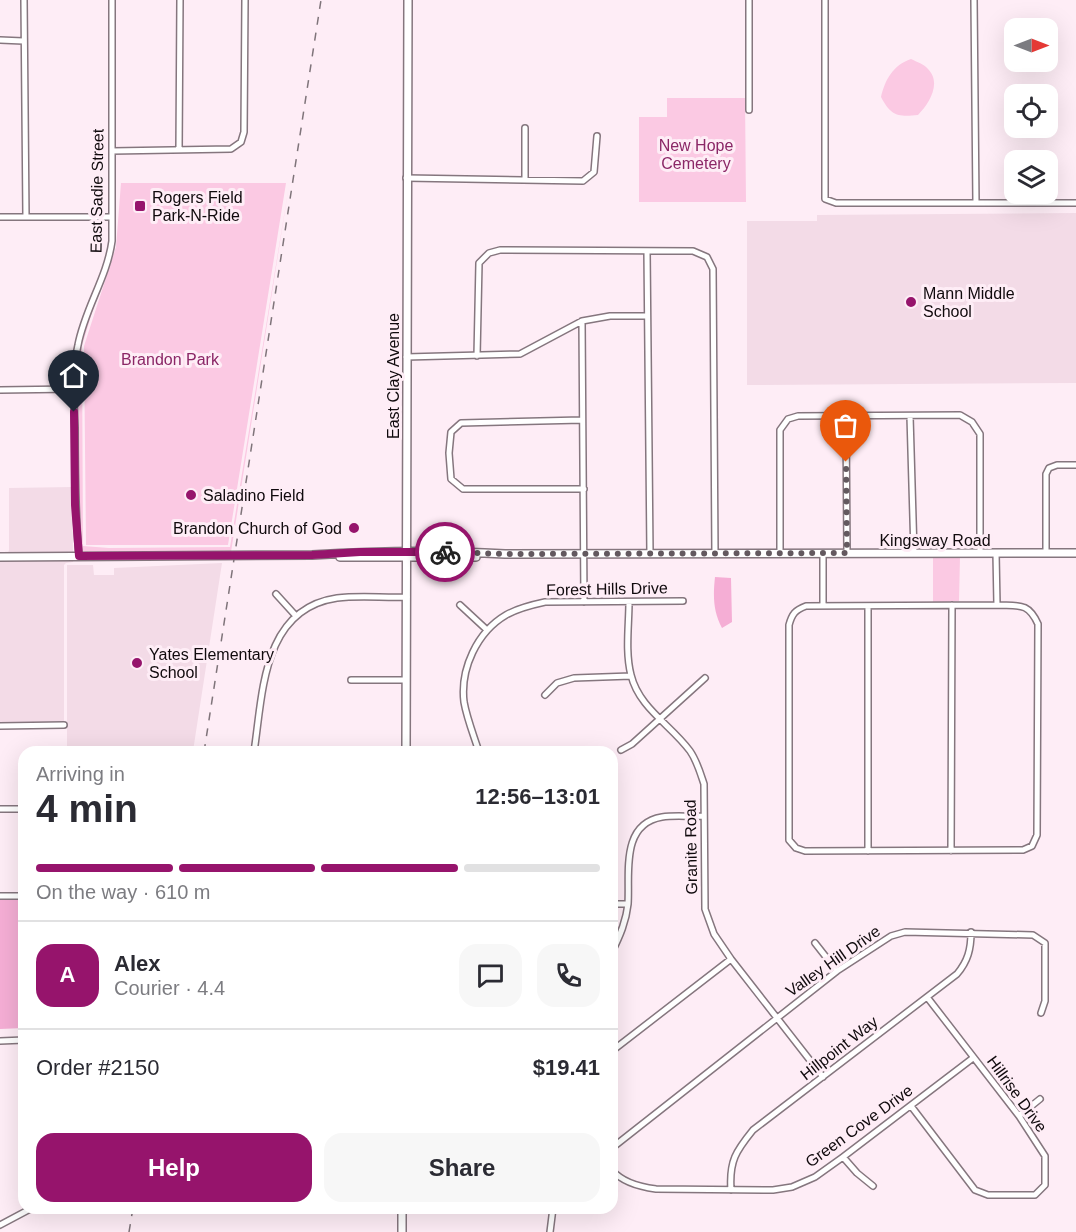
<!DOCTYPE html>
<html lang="en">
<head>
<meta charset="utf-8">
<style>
  :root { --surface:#fff; --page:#f7f7f7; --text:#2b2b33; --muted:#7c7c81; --line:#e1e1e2; --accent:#96146c }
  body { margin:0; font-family:Helvetica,sans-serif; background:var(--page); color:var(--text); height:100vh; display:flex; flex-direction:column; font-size:22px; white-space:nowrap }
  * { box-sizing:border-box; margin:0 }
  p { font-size:20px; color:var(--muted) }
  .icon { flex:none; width:33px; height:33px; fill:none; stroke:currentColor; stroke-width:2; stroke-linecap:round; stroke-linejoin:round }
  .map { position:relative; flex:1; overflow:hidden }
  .panel { position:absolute; left:18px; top:746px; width:600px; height:468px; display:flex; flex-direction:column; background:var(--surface); border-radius:18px; box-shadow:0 6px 24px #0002 }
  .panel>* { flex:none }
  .needle { width:39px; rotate:90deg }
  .buttons { position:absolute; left:1004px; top:18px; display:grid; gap:12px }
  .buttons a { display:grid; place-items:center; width:54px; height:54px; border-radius:12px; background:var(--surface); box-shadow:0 6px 24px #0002; font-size:30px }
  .pin { position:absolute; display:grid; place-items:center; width:51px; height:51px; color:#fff; margin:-62px -26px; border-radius:50% 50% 50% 0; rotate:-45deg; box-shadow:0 0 6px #0007 }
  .pin .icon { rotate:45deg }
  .courier { position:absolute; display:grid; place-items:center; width:60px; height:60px; margin:-30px; border:4px solid #96146c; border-radius:50%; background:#fff; color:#222; box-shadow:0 2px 8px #0007 }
  .headline em { font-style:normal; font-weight:800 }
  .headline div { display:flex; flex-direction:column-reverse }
  .headline { display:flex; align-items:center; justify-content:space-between; height:102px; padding:0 18px }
  h1 { font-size:39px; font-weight:800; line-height:45px }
  .bar { display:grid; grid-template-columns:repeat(4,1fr); gap:9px 6px; align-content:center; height:72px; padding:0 18px }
  .bar i { height:8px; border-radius:4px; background:var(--line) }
  .bar .on { background:var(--accent) }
  .bar p { grid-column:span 4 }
  .line { display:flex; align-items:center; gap:15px; padding:0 18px; border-top:2px solid var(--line) }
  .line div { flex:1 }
  .round { display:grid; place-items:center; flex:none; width:63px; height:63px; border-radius:18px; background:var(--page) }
  .action { display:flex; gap:12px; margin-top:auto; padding:12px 18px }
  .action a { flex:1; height:69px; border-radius:18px; background:var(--accent); color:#fff; font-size:24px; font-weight:800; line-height:69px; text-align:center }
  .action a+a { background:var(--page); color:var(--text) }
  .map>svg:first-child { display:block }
  .built { fill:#f3dbe7 }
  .green { fill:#fbc9e3 }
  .water { fill:#f5aed5 }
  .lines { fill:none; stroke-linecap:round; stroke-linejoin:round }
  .minor-casing { stroke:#85767e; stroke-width:8 }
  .tertiary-casing { stroke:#85767e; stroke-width:10 }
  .minor { stroke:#fff; stroke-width:5 }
  .tertiary { stroke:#fff; stroke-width:7 }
  .rail { stroke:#7f747a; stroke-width:1.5; stroke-dasharray:8 8; stroke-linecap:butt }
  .done { stroke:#63595f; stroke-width:6; stroke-dasharray:0 10.8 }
  .route { stroke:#96146c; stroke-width:8 }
  .poi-dot { fill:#96146c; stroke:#feedf6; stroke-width:2 }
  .labels { text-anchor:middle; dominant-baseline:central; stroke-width:6; stroke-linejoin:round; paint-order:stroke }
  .park-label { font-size:16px; fill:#8b2767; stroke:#feedf6 }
  .street-label { font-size:16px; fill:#100a0d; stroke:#feedf6 }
  .poi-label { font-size:16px; fill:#100a0d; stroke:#feedf6; text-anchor:start }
</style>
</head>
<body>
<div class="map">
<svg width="1076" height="1232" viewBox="0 0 1076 1232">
  <rect width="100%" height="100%" fill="#feedf6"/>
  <!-- built -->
  <path class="built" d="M1076,213V383L747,385V221H817V215Z
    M72,487L73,554H0L8,553L9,550V488Z
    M0,559H73V562L66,563L64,565V722L0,724Z
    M222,563L193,751H67V565H93L94,575H114V568Z"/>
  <!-- green -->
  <path class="green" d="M911,59C917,62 924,64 928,69C942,83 929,104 918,115C898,117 891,116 881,97C885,80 893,65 911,59Z
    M667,98H745L746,202H639V117H667Z
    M121,183H286L228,545H86L84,346L116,247Z
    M289,185L231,552L82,554C79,518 79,483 78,447C77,397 74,354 94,306L82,346L83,546L109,548L230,547Z
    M933,557H960L959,601L933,603Z"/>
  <!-- water -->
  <path class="water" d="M715,577L731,578L732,622L722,628C713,611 713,596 715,577Z
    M0,899H24V1028L0,1029Z"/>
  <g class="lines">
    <defs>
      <path id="minor" d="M24,0L26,217
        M749,0V110
        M825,0V199L836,203H1076
        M974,0L976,203
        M0,40L23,41
        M179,150L180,0
        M112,151L231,149L241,142L244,132L245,0
        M406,178L583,181L594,172L597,136
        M525,180V128
        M0,217H112
        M647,251L650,554
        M582,321L584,602
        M477,356L479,263L489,253L500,250L693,251L707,257L713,269L715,554
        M406,357L520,354L582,321L610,316H647
        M0,390L74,389
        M846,416L847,553
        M910,416L914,553
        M582,420L461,423L451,432L449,453L451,479L463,489H584
        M823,553V606
        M996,553L997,605
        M1046,553V474L1049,468L1057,465H1076
        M780,554V430L788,419L798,416L960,415L972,422L980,434V553
        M79,556C75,513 75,471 75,428C74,401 72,371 78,345C85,308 107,278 112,241V0
        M276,594L296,616
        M629,602C629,625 625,652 631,675C639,708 671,725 690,751C697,761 700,772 704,784L705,909L714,934L731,959L823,1077
        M460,605L487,630
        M997,605C1019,606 1028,602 1038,624L1037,835L1032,846L1023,850L805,851L796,848L789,840V625C792,614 795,610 806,606Z
        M351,680H406
        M545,695L557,683L574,678L631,676
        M0,726L64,725
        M621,750L632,744L705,678
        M254,752C263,693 262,609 337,598C360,595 384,598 407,597
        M479,752C474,736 467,719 464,702C460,669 477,632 506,615C518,608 531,605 545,602L683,601
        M0,809H24
        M868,851V606
        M951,851L952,605
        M0,896H24
        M612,904H628
        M815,943L837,971
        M612,952C620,936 626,922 628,904C630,874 620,824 662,817C675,815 690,817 704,816
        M0,1041L24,1040
        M612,1051L731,959
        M911,1106L975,1190L988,1195H1035L1045,1185V1156L1019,1116L927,997
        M1019,1116L1040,1099
        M612,1148L837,971L891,936L905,932L1033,935L1045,943V1001L1041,1013
        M843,1157L857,1173L873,1186
        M612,1170C623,1183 640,1187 656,1189L773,1190L792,1187L815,1177L843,1157L973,1058
        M731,1190C729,1161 736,1151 753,1130L957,974C968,961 971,949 971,932
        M0,1225L32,1208
        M550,1232L553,1208"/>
      <path id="tertiary" d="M0,557L312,555C376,551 441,550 505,554L1076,553
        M340,557H476
        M406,752L408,0
        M402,1232V1208"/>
    </defs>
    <!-- minor casing -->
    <use href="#minor" class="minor-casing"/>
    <!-- tertiary casing -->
    <use href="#tertiary" class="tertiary-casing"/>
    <!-- minor -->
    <use href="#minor" class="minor"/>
    <!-- tertiary -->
    <use href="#tertiary" class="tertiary"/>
    <!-- rail -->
    <path class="rail" d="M204,752L321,0
      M129,1232L133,1208"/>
  </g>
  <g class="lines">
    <!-- done -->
    <path class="done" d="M445,552L505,554L847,553L846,462"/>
    <!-- route -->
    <path class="route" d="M74,412L75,505L79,556L312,555L360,552H445"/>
  </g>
  <!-- markers -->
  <g class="poi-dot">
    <rect x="134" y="200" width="12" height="12" rx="3"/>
    <circle cx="911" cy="302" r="6"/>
    <circle cx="191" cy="495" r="6"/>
    <circle cx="354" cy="528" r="6"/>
    <circle cx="137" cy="663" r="6"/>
  </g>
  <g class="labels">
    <!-- park labels -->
    <g class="park-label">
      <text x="696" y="145">New Hope<tspan x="696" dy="18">Cemetery</tspan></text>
      <text x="170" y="359">Brandon Park</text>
    </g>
    <!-- street labels -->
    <g class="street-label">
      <text transform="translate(97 191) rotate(-89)">East Sadie Street</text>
      <text transform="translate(393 376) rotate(-90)">East Clay Avenue</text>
      <text x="935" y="540">Kingsway Road</text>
      <text transform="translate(607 589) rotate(-1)">Forest Hills Drive</text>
      <text transform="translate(691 847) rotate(-91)">Granite Road</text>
      <text transform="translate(833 961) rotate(-35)">Valley Hill Drive</text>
      <text transform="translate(839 1048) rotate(-38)">Hillpoint Way</text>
      <text transform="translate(1017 1094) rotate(54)">Hillrise Drive</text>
      <text transform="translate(859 1126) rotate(-36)">Green Cove Drive</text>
    </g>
    <!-- poi labels -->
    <g class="poi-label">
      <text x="152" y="197">Rogers Field<tspan x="152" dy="18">Park-N-Ride</tspan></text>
      <text x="923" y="293">Mann Middle<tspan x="923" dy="18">School</tspan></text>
      <text x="203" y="495">Saladino Field</text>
      <text x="342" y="528" text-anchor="end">Brandon Church of God</text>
      <text x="149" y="654">Yates Elementary<tspan x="149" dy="18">School</tspan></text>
    </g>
  </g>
</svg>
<div class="buttons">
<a><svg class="needle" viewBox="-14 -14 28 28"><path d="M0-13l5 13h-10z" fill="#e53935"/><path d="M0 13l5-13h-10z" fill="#7c7c81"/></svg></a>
<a><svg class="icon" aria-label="locate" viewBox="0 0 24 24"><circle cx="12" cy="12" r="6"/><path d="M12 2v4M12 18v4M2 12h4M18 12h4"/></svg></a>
<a><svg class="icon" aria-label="layers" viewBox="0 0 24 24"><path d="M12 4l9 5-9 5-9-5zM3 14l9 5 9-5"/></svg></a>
</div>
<div class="pin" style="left:846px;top:462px;background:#ea580c"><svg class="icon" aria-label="bag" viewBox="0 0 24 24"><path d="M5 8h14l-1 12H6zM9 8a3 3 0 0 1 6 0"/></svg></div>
<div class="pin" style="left:74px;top:412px;background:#1f2937"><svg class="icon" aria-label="home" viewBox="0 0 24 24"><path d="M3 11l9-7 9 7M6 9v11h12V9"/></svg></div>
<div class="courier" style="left:445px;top:552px"><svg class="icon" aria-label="bike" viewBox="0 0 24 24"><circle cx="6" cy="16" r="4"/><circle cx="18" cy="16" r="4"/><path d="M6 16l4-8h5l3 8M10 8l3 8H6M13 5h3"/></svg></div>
<section class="panel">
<div class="headline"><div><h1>4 min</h1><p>Arriving in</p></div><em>12:56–13:01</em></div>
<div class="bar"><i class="on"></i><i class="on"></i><i class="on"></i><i></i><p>On the way · 610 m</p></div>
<div class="line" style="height:108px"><b class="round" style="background:var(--accent);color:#fff">A</b><div><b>Alex</b><p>Courier · 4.4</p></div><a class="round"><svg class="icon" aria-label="chat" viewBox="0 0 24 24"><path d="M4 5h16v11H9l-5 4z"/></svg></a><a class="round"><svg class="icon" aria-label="phone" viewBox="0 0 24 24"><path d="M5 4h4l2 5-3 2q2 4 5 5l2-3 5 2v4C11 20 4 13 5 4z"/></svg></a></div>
<div class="line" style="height:78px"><div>Order #2150</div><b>$19.41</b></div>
<div class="action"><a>Help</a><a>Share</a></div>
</section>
</div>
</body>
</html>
